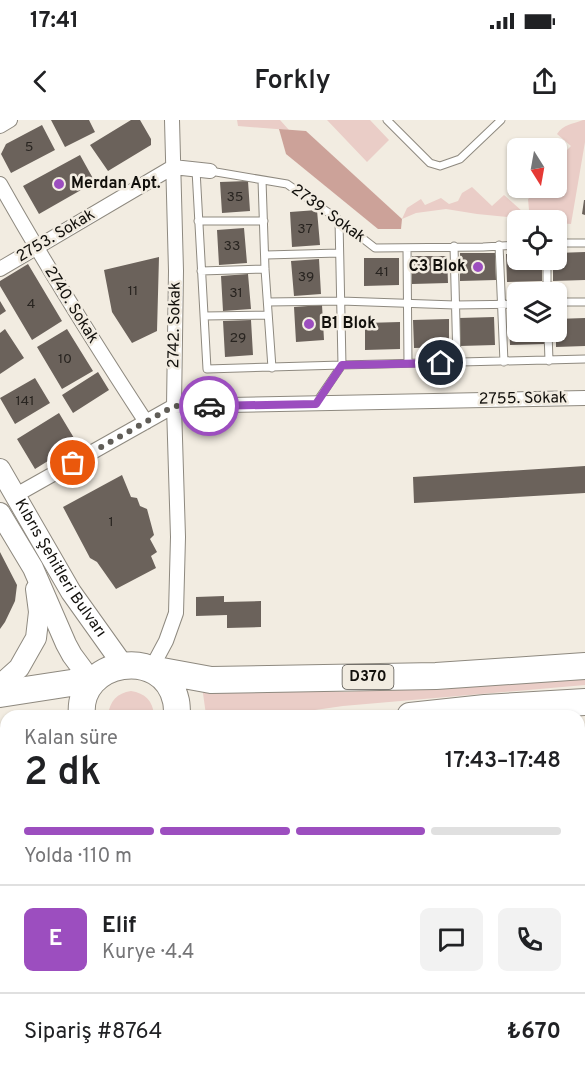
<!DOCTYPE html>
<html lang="tr">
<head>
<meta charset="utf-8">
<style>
  :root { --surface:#fff; --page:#f2f2f2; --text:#202124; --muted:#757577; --line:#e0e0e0; --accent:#9c4ebf }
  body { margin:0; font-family:Overpass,sans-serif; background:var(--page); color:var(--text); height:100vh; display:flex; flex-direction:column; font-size:22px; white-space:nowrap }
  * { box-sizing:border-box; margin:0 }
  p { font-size:20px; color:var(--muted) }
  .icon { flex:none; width:33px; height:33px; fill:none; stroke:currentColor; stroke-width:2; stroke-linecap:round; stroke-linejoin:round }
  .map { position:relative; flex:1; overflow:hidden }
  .panel { position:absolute; left:0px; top:590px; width:585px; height:374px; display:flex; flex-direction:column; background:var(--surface); border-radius:18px 18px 0 0; box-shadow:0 2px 4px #0004 }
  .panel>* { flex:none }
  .needle { width:39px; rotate:169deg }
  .fabs { position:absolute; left:507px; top:18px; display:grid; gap:12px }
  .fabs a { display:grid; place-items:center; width:60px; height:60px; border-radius:9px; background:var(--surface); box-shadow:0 2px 4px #0004; font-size:30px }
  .pin { position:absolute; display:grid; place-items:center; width:51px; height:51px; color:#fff; margin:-26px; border:3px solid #fff; border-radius:50%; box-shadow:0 2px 6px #0007 }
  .courier { position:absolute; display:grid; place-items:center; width:60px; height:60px; margin:-30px; border:4px solid #9c4ebf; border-radius:50%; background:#fff; color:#222; box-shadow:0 2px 8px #0007 }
  .summary em { font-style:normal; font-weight:600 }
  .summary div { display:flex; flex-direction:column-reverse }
  .summary { display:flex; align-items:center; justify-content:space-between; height:102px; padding:0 24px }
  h1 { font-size:39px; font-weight:600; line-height:45px }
  .bar { display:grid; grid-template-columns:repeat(4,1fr); gap:9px 6px; align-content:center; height:72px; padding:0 24px }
  .bar i { height:8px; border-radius:4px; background:var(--line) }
  .bar .on { background:var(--accent) }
  .bar p { grid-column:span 4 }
  .line { display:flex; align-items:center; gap:15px; padding:0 24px; border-top:2px solid var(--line) }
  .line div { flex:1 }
  .round { display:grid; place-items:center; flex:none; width:63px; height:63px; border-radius:9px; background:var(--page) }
  .status { display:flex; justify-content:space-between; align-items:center; height:42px; padding:0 30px; background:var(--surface); direction:ltr }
  .status svg { height:16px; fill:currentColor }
  header { display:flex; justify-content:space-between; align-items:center; height:78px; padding:0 24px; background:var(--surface); font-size:27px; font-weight:600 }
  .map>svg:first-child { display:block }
  .green { fill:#eacdc7 }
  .forest { fill:#cca299 }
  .building { fill:#6b625b }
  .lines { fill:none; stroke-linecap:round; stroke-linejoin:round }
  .lane-casing { stroke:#8e897f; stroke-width:9 }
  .street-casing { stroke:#8e897f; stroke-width:16 }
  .secondary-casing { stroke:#8e897f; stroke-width:22 }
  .highway-casing { stroke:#8e897f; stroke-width:28 }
  .lane { stroke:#fff; stroke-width:7 }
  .street { stroke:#fff; stroke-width:14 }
  .secondary { stroke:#fff; stroke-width:20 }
  .highway { stroke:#fff; stroke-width:26 }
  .done { stroke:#605d57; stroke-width:6; stroke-dasharray:0 10.8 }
  .route { stroke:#9c4ebf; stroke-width:8 }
  .poi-dot { fill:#9c4ebf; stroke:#f2ece1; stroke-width:2 }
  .labels { text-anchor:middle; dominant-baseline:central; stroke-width:5; stroke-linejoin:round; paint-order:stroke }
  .number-label { font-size:14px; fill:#282420 }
  .shield { fill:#f2ece1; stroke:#55524c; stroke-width:1.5 }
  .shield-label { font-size:15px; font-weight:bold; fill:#12100c }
  .poi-label { font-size:16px; font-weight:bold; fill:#12100c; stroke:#f2ece1; text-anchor:start }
  .street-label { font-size:16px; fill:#12100c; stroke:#f2ece1 }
</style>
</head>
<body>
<div class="status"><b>17:41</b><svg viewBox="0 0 49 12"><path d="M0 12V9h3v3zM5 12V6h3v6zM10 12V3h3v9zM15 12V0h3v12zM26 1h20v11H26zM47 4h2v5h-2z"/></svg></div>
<header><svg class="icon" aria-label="back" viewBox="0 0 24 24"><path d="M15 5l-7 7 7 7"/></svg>Forkly<svg class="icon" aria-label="share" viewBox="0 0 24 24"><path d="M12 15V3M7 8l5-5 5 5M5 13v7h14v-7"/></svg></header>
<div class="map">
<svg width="585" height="962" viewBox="0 0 585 962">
  <rect width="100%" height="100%" fill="#f2ece1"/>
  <!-- green -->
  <path class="green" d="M237,0H280L289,10L238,6Z
    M327,0H370L389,20L367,42Z
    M583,0H585V22L571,104L557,103L556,100H537L477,94L446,89L416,93L402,99L407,88L421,79L425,85L441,78L449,84L458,81L462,73L472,67L492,86L504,75L523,92L529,90L528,79L542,68H556L557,58L564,56L566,48L559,41V38L571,26L557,14C563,4 574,4 583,0Z
    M585,556V565L343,586L273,596L206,595L202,566L345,572Z
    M131,571C145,573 153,581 154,595H108C110,581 117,573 131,571Z"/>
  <!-- forest -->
  <path class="forest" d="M279,9L306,11L402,99L401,109H378L286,34Z"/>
  <!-- building -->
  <path class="building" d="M51,0H89L95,12L65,27Z
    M131,0H140L151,19V25L108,51L90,25Z
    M42,5L55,30L11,53L1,34L6,24Z
    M80,35L95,62L39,94L23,66Z
    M248,61L250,91L222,93L220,62Z
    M584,80H585V95L582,94Z
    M317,90L320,125L292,127L290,92Z
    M244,108L247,143L219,145L217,110Z
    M585,132V160L553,161V140H556V133Z
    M460,133H495L496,160L460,161Z
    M506,134H518V140H542V161L507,162Z
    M412,136H447L448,163L412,164Z
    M159,137L157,211L132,223L112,192L104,150Z
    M364,138H399V165L364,166Z
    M319,139L321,174L294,176L291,141Z
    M28,144L62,201L32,220L0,166V161Z
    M248,154L251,189L223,191L221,156Z
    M0,181L6,191L0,195Z
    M322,185L324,220L296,222L294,187Z
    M494,197L495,225L460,226L459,198Z
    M509,198H518V212H545V224L510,225Z
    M585,198V226L556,227V199Z
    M449,199V227L414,228L413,200Z
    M251,200L253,235L225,237L223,201Z
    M400,202V229L365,230V203Z
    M5,209L24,238L0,254V213Z
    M67,209L93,251L62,269L37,227Z
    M98,252L109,270L73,293L62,275Z
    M35,258L50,283L15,304L0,278Z
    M59,293L77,323L35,349L17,319Z
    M585,346V373L414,383L413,357Z
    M122,355L131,377L137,378L140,386L147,389L154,415L150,419L157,432L151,436L156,448L116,469L97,442L90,438L63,387Z
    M0,432L17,465L15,481L5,502L0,509Z
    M224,476V482L261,481V507L227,508V495L196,496V477Z
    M0,676H6V762H0Z
    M0,841H6V892H0Z"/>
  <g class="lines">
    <defs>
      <path id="lane" d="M387,0L430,43L440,46L460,39L501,0
        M196,50L207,249L342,245L339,100
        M210,51L287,64L339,100L375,128L483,127L518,125
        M262,60L265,149L272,248
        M198,101H264
        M556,123H585
        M499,125L504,242
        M454,126L457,242
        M407,128L408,243
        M266,135L339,133
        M547,140V172
        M201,151L265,149
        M268,182L341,181L455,185L518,184
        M556,182H585
        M204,196L268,195
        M548,212L549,241
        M316,283L342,245L585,239"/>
      <path id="street" d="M0,6L10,0
        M0,64C46,146 95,224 146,302
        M0,149L173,47L210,51
        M16,375L174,286L585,278
        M151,549L166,521L176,493L178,417L174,286L176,151L172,0
        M0,810L6,812
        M0,916L6,915"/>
      <g id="secondary">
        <path id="s1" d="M0,349L71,472L123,545"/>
        <path d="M0,393L33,448L66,524L72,535L92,562"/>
        <path d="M0,565L19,548L36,518L39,492L36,469"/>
        <path d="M579,894L585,893"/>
        <path d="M369,957L372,962"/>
      </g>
      <path id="highway" d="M151,549L211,560L436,556L585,546
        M0,574L71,563L92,562
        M82,596C76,539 164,525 176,581C177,586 177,591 177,596
        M410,596L485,588L585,582
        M0,625H6
        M267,957L273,962
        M336,962L340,957"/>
    </defs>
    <!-- lane casing -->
    <use href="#lane" class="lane-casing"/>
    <!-- street casing -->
    <use href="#street" class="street-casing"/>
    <!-- secondary casing -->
    <use href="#secondary" class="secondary-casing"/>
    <!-- highway casing -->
    <use href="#highway" class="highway-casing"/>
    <!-- lane -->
    <use href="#lane" class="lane"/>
    <!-- street -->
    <use href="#street" class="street"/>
    <!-- secondary -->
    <use href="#secondary" class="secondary"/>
    <!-- highway -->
    <use href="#highway" class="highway"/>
  </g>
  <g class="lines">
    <!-- done -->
    <path class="done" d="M73,343L174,286H209"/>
    <!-- route -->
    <path class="route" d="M209,286L316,284L342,245L441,243"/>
  </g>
  <!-- markers -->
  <g class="poi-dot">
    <circle cx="59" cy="64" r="6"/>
    <circle cx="478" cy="147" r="6"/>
    <circle cx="309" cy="204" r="6"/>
  </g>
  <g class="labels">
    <!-- number labels -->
    <g class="number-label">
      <text x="29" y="27">5</text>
      <text x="235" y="77">35</text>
      <text x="305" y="109">37</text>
      <text x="232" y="126">33</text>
      <text x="382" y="152">41</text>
      <text x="306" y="157">39</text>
      <text x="133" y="171">11</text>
      <text x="236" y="173">31</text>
      <text x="31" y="184">4</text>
      <text x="238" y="218">29</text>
      <text x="65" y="239">10</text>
      <text x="25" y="281">141</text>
      <text x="111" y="402">1</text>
    </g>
    <!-- shield labels -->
    <rect class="shield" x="342.5" y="545" width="51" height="24" rx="4.5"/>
    <g class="shield-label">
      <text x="368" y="557">D370</text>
    </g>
    <!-- poi labels -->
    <g class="poi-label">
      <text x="71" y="64">Merdan Apt.</text>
      <text x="466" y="147" text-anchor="end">C3 Blok</text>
      <text x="321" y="204">B1 Blok</text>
    </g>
    <!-- street labels -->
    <g class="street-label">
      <text transform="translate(328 94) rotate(36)">2739. Sokak</text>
      <text transform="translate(56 116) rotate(-31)">2753. Sokak</text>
      <text transform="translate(71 185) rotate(58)">2740. Sokak</text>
      <text transform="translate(175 205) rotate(-89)">2742. Sokak</text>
      <text transform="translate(523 279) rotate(-1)">2755. Sokak</text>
      <text stroke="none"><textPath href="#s1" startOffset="116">Kıbrıs Şehitleri Bulvarı</textPath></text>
    </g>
  </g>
</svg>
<div class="fabs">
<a><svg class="needle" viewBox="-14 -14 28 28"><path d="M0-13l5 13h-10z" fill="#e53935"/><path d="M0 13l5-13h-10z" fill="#757577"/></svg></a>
<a><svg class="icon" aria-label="locate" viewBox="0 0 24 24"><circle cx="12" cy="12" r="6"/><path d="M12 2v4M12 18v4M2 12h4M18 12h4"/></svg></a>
<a><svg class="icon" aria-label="layers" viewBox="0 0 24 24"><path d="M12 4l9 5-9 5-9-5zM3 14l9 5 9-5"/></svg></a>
</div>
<div class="pin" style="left:73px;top:343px;background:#ea580c"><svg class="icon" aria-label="bag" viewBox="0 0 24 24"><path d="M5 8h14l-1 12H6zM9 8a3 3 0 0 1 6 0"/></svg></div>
<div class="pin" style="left:441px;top:243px;background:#1f2937"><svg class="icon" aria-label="home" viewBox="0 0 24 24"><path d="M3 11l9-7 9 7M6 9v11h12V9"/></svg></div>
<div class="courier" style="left:209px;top:286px"><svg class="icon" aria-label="car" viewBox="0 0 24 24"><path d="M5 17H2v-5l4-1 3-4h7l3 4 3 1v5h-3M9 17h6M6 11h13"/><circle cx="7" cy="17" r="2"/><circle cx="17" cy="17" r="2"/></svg></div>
<section class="panel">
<div class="summary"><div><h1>2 dk</h1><p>Kalan süre</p></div><em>17:43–17:48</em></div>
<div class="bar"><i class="on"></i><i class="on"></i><i class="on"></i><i></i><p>Yolda · 110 m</p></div>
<div class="line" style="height:108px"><b class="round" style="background:var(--accent);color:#fff">E</b><div><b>Elif</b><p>Kurye · 4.4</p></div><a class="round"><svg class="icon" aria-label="chat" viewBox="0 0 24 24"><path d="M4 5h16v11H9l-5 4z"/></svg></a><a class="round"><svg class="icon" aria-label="phone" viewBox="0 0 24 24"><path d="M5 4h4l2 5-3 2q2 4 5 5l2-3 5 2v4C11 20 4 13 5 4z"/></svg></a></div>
<div class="line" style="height:78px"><div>Sipariş #8764</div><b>₺670</b></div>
</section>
</div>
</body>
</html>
